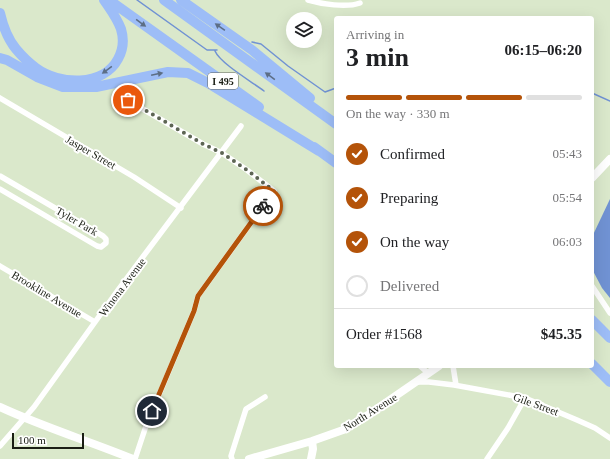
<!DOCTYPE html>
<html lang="en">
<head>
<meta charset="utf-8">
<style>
  :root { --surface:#fff; --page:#f6f6f6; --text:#202124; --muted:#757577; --line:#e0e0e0; --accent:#b45309 }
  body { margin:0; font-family:"Times New Roman",serif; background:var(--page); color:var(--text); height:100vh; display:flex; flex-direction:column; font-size:15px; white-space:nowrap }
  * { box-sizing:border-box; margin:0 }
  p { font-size:13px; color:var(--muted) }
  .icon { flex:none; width:22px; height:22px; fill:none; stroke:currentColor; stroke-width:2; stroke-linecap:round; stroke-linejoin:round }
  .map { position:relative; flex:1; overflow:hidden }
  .side { position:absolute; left:334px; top:16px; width:260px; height:352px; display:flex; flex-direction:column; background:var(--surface); border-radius:4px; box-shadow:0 4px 16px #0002 }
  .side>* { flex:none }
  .fabs { position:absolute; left:286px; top:12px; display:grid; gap:8px }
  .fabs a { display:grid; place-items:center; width:36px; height:36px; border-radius:50%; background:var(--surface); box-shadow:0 4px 16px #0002; font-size:20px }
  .scale { position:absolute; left:12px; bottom:10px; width:72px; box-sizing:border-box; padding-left:4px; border:2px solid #1a1e14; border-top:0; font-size:11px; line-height:14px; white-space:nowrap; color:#1a1e14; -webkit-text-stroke:3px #fff; paint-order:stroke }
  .pin { position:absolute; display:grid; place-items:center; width:34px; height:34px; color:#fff; margin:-17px; border:2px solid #fff; border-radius:50%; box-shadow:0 1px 4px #0007 }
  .courier { position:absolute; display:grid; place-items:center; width:40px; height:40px; margin:-20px; border:3px solid #b45309; border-radius:50%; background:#fff; color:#222; box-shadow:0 1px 5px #0007 }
  .overview em { font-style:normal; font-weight:600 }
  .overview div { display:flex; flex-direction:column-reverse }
  .overview { display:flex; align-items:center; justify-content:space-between; height:68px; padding:0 12px }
  h1 { font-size:26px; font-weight:600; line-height:30px }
  .bar { display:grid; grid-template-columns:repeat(4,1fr); gap:6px 4px; align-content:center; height:48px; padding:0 12px }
  .bar i { height:5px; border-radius:3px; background:var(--line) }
  .bar .current { background:var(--accent) }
  .bar p { grid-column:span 4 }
  .line { display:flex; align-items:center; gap:10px; padding:0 12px; border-top:1px solid var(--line) }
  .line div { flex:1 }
  ol { padding:0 12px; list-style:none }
  li { display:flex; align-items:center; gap:12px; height:44px }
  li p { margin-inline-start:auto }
  li .icon { padding:4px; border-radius:50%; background:var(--accent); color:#fff; stroke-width:4 }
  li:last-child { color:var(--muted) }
  li i { width:22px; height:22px; border:2px solid var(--line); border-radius:50% }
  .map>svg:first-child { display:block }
  .water { fill:#7092d3 }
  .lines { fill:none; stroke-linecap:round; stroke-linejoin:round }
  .stream { stroke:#7092d3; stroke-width:1.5 }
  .minor { stroke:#fff; stroke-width:5.5 }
  .secondary { stroke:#fff; stroke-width:8 }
  .motorway { stroke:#9dbdf7; stroke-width:10 }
  .oneway { fill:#5c6e86 }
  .done { stroke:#5d6554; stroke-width:4; stroke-dasharray:0 7.2 }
  .route { stroke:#b45309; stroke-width:5 }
  .labels { text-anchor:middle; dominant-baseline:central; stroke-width:4; stroke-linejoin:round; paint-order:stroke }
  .shield { fill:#fff; stroke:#5f625a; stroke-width:1 }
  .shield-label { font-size:10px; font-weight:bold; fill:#1a1e14 }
  .street-label { font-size:11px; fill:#1a1e14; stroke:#fff }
</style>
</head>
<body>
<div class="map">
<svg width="610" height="459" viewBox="0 0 610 459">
  <rect width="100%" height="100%" fill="#dae8cb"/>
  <!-- water -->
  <path class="water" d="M610,199V298L602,288L592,269V237Z"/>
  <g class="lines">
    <!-- stream -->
    <path class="stream" d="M137,0L207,50H217
      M252,42L261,44L288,66L325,92L336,88
      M215,51C220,63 252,82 264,91
      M592,93L610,101"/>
    <!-- minor -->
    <path class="minor" d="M308,0C322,4 346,8 360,3
      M117,94L203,144L222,153L247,170L274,191L198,296L194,311L146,426L135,459
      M0,98L134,177L181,208
      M0,176L103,236L106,239V243L101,247L97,246L0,189
      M0,266L95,322
      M592,286L610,313
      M420,366L428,373
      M453,366L456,385
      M416,382H429L454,385L525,398L577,420L595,428L610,438
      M0,446L34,407L118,290L241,126
      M232,459L231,456L246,409L265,397
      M487,459L508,428L525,398"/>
    <!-- secondary -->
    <path class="secondary" d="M592,178L610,159
      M0,407C43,427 89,441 133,459
      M249,459L312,441L343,430L362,419L439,366
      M311,459L313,449L312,441"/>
    <!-- motorway -->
    <path class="motorway" d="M109,0L259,107
      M164,0L336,124
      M181,0L252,50L310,98
      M0,13C3,26 7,38 16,49C21,55 29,63 36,68C59,85 103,87 118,59C123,50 124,39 121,29C117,18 110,9 104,0
      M0,58L7,60L37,77L63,87H96L168,72L188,73L208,83L319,151
      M314,147L336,163
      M592,320L610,338
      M592,364L610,382"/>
  </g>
  <!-- one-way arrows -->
  <defs><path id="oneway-solid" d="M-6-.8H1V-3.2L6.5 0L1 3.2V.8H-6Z"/></defs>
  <g class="oneway">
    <use href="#oneway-solid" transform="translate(141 23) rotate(36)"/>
    <use href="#oneway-solid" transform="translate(220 27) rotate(-145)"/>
    <use href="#oneway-solid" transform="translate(107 70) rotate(144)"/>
    <use href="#oneway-solid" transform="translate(157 74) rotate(-12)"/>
    <use href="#oneway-solid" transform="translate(270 76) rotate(-144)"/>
  </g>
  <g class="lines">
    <!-- done -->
    <path class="done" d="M128,100L203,144L222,153L247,170L274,191L263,206"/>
    <!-- route -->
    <path class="route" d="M152,411L194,311L198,296L263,206"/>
  </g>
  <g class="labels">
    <!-- shield labels -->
    <rect class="shield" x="208" y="73" width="30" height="16" rx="3"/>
    <g class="shield-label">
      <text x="223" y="81">I 495</text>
    </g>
    <!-- street labels -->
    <g class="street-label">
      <text transform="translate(91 152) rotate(30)">Jasper Street</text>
      <text transform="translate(77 221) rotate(30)">Tyler Park</text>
      <text transform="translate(122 287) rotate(-53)">Winona Avenue</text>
      <text transform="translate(47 294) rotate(31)">Brookline Avenue</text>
      <text transform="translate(536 404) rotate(20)">Gile Street</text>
      <text transform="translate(370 412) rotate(-32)">North Avenue</text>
    </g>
  </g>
</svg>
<div class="fabs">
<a><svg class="icon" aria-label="layers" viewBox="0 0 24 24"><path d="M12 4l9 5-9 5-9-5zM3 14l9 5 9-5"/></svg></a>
</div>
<div class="scale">100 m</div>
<div class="pin" style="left:128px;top:100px;background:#ea580c"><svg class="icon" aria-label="bag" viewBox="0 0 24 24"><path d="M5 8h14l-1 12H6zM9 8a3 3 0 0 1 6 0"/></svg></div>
<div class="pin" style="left:152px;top:411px;background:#1f2937"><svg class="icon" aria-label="home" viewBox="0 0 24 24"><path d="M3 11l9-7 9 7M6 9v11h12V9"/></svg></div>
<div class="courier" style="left:263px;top:206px"><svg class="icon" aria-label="bike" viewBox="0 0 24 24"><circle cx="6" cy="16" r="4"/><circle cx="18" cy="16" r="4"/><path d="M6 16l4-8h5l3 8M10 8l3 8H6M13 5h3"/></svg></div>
<section class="side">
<div class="overview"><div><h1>3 min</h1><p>Arriving in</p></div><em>06:15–06:20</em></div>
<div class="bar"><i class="current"></i><i class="current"></i><i class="current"></i><i></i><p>On the way · 330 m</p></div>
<ol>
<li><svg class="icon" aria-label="check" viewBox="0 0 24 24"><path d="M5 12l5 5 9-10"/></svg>Confirmed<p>05:43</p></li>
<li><svg class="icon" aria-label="check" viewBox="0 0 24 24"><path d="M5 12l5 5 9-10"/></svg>Preparing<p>05:54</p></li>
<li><svg class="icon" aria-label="check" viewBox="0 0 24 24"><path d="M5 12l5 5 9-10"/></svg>On the way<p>06:03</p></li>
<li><i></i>Delivered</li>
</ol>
<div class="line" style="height:52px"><div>Order #1568</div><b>$45.35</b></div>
</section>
</div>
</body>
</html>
